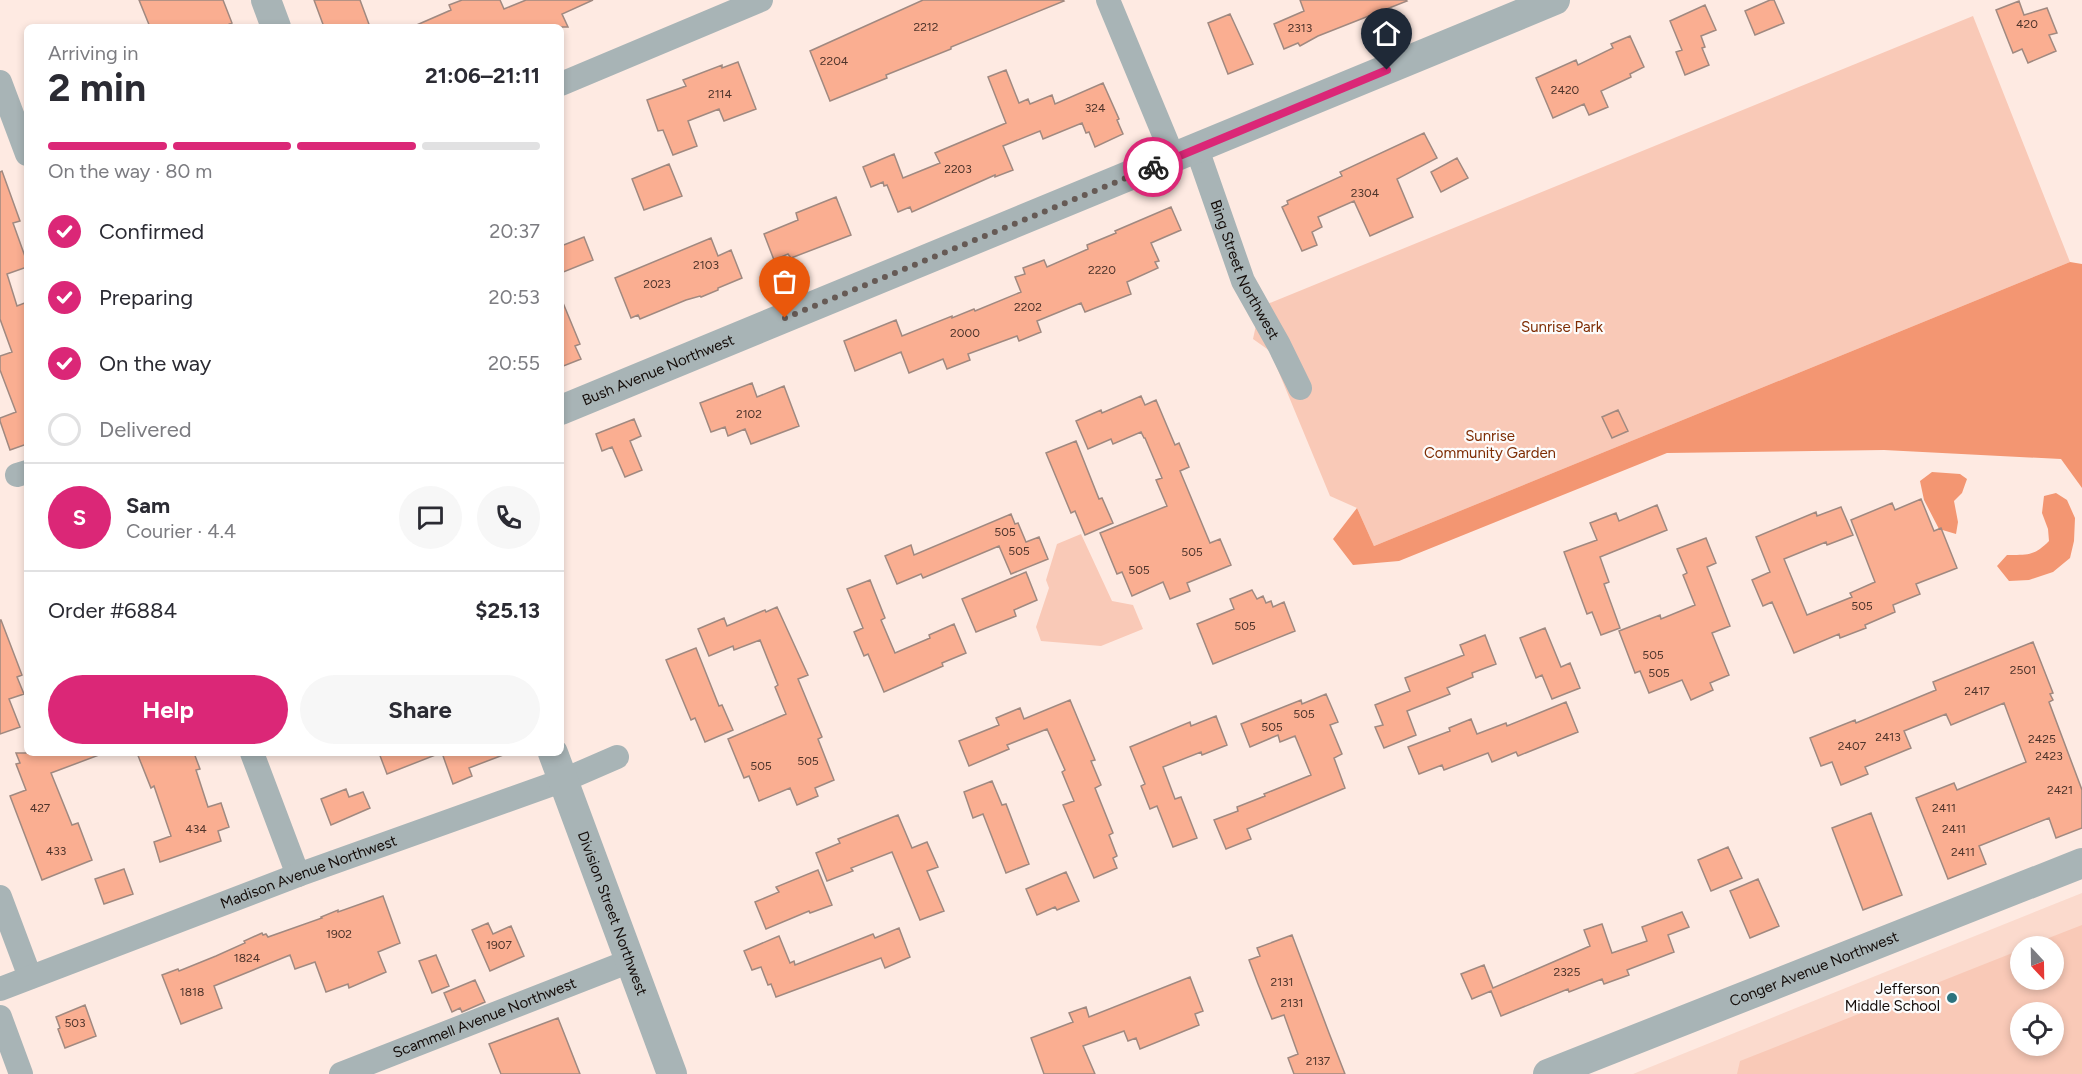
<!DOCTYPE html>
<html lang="en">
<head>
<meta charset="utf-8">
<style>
  :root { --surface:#fff; --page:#f7f7f7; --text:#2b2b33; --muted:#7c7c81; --line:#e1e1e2; --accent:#db2777 }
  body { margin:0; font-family:Figtree,sans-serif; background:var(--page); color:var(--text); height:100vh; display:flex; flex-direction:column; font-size:22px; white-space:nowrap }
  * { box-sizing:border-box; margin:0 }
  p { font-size:20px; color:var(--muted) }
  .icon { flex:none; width:33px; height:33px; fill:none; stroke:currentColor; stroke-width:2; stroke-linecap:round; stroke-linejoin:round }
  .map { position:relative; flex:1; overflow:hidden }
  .sheet { position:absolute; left:24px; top:24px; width:540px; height:732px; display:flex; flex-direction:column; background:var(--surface); border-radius:9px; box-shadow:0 3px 9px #0003 }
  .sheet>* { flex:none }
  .needle { width:39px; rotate:158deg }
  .controls { position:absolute; left:2010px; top:936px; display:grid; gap:12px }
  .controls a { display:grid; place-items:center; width:54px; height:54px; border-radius:50%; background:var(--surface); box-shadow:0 3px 9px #0003; font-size:30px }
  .pin { position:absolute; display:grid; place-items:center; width:51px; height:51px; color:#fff; margin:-62px -26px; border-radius:50% 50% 50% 0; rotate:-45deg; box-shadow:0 0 6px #0007 }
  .pin .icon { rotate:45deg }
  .courier { position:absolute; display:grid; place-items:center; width:60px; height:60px; margin:-30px; border:4px solid #db2777; border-radius:50%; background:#fff; color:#222; box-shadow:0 2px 8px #0007 }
  .overview em { font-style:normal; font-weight:700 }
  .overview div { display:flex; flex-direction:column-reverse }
  .overview { display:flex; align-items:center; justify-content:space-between; height:102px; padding:0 24px }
  h1 { font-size:39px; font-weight:700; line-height:45px }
  .bar { display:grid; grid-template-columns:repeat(4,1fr); gap:9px 6px; align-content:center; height:72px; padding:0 24px }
  .bar i { height:8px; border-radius:4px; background:var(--line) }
  .bar .on { background:var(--accent) }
  .bar p { grid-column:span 4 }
  .line { display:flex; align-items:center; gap:15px; padding:0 24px; border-top:2px solid var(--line) }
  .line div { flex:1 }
  .round { display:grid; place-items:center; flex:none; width:63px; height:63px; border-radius:32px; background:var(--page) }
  ol { padding:0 24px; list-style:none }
  li { display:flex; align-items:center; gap:18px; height:66px }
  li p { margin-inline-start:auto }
  li .icon { padding:6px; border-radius:50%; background:var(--accent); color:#fff; stroke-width:4 }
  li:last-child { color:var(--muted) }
  li i { width:33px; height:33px; border:3px solid var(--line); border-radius:50% }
  .action { display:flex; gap:12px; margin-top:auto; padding:12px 24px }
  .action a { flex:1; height:69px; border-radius:36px; background:var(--accent); color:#fff; font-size:24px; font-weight:700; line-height:69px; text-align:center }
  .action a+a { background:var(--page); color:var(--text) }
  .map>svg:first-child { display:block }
  .built { fill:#fbdacd; fill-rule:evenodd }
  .green { fill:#f9c9b7; fill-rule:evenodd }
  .forest { fill:#f39672 }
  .building { fill:#faae91; stroke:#a08980; stroke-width:1.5 }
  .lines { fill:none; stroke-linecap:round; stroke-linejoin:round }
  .minor { stroke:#a8b4b6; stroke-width:24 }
  .tertiary { stroke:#a8b4b6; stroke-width:30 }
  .done { stroke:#665a55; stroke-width:6; stroke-dasharray:0 10.8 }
  .route { stroke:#db2777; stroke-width:8 }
  .poi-dot { fill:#2c737e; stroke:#fcfcfc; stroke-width:2 }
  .labels { text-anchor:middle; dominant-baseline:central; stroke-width:4.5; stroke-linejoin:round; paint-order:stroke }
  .number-label { font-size:12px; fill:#4e342b }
  .street-label { font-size:15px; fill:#140c09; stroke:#fcfcfc }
  .park-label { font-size:15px; fill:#7e2c03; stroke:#fcfcfc }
  .poi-label { font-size:15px; fill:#140c09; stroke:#fcfcfc; text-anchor:end }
</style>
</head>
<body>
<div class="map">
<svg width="2082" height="1074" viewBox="0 0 2082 1074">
  <rect width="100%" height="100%" fill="#feeae2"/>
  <!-- built -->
  <path class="built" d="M2082,893V1074H1633L1858,983ZM2020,946H2054V980H2020ZM2020,1012H2054V1046H2020Z"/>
  <!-- green -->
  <path class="green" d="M1973,16L2070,262L1374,546L1357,508L1330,496L1270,351L1253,339L1260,307Z
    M1081,534L1112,601L1133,605L1143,629L1101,646L1041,641L1036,627L1049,588L1046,580L1057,544Z
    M2082,925V1074H1737L1740,1061L2020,950V980H2054V946H2028ZM2020,1012H2054V1046H2020Z"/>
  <!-- forest -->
  <path class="forest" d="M2070,262L2082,264V488L2061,459L1884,450L1667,453L1399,561L1353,565L1333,539L1357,508L1374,546Z
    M1932,472L1960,474L1967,479L1962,493L1954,501L1958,522L1956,534L1939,529L1924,500L1920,481Z
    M2056,493L2067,500L2075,518L2074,541L2070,558L2053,572L2029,580L2009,581L1997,566L2007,555C2028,555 2034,556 2049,541L2048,529L2042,513L2044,496Z"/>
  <!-- building -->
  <path class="building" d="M139,0H223L232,23L223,27H150Z
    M314,0H360L370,27H324Z
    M462,0H500L504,9L526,0H593L562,14L568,27H412L451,10L449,5Z
    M923,0H1063L1064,1L951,47V49L886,75L887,78L830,101L810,51Z
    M1300,0H1406L1407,1L1318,36L1300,46L1298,43L1284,49L1274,24L1304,11Z
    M1770,0H1774L1784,23L1755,35L1745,11Z
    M2019,1L2024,15L2047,8L2057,33L2049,35L2056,51L2028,63L2022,49L2013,53L1996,10Z
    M1705,5L1716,30L1701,36L1705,47L1702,48L1709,65L1685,75L1676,52L1682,50L1670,21Z
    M1230,14L1253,64L1228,74L1208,23Z
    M1630,36L1644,67L1630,74L1631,77L1601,91L1608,107L1589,115L1584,104L1553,118L1536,78L1576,60L1578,65L1613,48L1611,44Z
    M738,62L756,109L724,121L719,109L688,121L697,146L673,155L663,130L658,131L647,100L686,86L683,80L722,65V68Z
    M1006,70L1019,103L1028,99L1030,104L1052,95L1055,104L1103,83L1119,119L1117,120L1123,134L1095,147L1089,132L1086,133L1082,123L1043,139L1040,131L1003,146L1013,170L995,177V175L912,212L910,207L898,212L887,185L884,186L883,182L871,187L863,167L894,154L903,178L940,163L935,153L1006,123L988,77Z
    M1424,133L1437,158L1397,179L1413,217L1370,236L1354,201L1318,217L1322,227L1312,232L1317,245L1302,251L1282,207L1288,204L1287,201L1342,176L1340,172Z
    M1457,158L1468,178L1441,192L1431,172Z
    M669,164L682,196L644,210L632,179Z
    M2,171L20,221L13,223L27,262V267L7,274L17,306L27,302V444L10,450L0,421V418L16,412L0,370V356L12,352L0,319V172Z
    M836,197L851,235L791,258L788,254L774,260L764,234L798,220L796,213Z
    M1171,207L1181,230L1151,243L1159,261L1155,262L1158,268L1127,282L1131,294L1085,312L1081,303L1037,321L1041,332L1019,341L1017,336L968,354L970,360L947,369L943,359L909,373L901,352L855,371L844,341L896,320L902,336L952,316V318L974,309L975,311L1021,292L1015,277L1025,274L1023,268L1044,260L1047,267L1088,249L1087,245L1116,233L1115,231Z
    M584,237L593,260L561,273V246Z
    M711,238L718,256L731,250L742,278L718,288V290L701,297L700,296L686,300L640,319L638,315L631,318L615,278Z
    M561,298L580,344L575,346L581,359L561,367Z
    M752,383L757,397L784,386L799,426L751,444L745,429L728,436L725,427L711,432L700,403Z
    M1141,396L1145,405L1156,400L1175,445L1179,443L1189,467L1180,471L1210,543L1220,539L1231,565L1187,583L1190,591L1170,599L1163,582L1132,596L1122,572L1117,574L1100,533L1167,506L1156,480L1162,478L1145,438H1144L1141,432L1113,444L1111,439L1088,449L1076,421L1101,410L1102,413Z
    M1618,410L1628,431L1612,438L1602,417Z
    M634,419L641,436L630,441L642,470L625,477L612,447L602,451L596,434Z
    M1076,441L1099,499L1102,498L1113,523L1085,535L1075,511L1071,513L1046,453Z
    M1921,499L1934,531L1941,528L1957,568L1916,584L1920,594L1893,605L1895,612L1865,625L1866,628L1840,638L1839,634L1794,653L1772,602L1763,606L1752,580L1770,572L1756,537L1816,512L1817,516L1841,507L1853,535L1827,545L1826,542L1784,559L1807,615L1852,597L1850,593L1875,582L1851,520L1892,503L1895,510Z
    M1657,505L1667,530L1600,557L1609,582L1604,584L1620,628L1601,635L1592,612L1587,614L1564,552L1597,540L1590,523L1616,513L1619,521Z
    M1011,514L1015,524L1018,523L1026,542L1039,537L1048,559L1011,574L999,546L923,578L921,574L897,584L885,556L911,545L914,555Z
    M1706,538L1716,563L1707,567L1730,626L1712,633L1729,675L1710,683L1713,690L1691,700L1682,680L1649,693L1640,671L1635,673L1619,631L1660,615L1661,619L1695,605L1683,575L1687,573L1677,549Z
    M1026,572L1037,600L1014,610L1016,616L976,632L962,599Z
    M870,580L885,618L881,620L895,653L930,638L929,635L954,624L966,653L942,663L943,666L884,692L868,654L864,656L854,632L863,628L847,589Z
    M1252,590L1257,599L1263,596L1266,603L1271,601L1273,607L1284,602L1295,631L1213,664L1197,624L1234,609L1230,599Z
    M777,607L808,675L798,679L822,737L818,739L834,780L815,788L818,796L797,805L790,788L759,801L749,776L744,778L728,739L786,714L775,687L778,685L760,640L734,650L733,646L709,656L698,629L724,618L727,626L765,610L766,612Z
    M0,620H1L22,675L17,677L24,694L9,699L20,727L0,734Z
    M1545,628L1561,667L1570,663L1580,688L1552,699L1542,675L1536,678L1520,638Z
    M1485,635L1496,664L1472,673L1473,677L1447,688L1450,694L1407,711L1416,735L1384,748L1375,727L1383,725L1375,705L1410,691L1405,678L1464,655L1460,645Z
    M2033,642L2053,693L2050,694L2053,700L2049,702L2082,790V828L2056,838L2049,818L1979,846L1986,864L1948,879L1916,798L1954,783L1957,790L2026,762L2004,703L1951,725L1946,714L1904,731L1911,748L1865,767L1868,774L1841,785L1832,762L1821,766L1810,738L1855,720L1856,723L1936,690L1933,682Z
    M696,648L719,706L722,705L733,730L705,742L695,718L691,720L666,660Z
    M1326,694L1338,722L1330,725L1342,754L1334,758L1345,788L1247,829L1251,839L1226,849L1214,820L1238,811L1237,807L1265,796L1264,794L1311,775L1295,736L1280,742L1278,735L1250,747L1241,724L1301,700L1302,704Z
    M1070,700L1095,760L1091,761L1101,785L1095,788L1113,833L1109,835L1117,856L1113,858L1117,868L1094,878L1063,805L1074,801L1062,772L1065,770L1047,729L1007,745L1009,749L969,766L959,741L999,725L996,718L1020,708L1024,719Z
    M1566,702L1578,732L1518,756L1516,752L1492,762L1488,753L1444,770L1442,765L1419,774L1408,747L1450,731L1449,728L1471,719L1477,734L1506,723L1507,726Z
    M1216,716L1227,745L1202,755L1201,752L1163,767L1175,799L1181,797L1197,838L1173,847L1157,806L1150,809L1141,786L1145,784L1130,747L1190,722L1191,726Z
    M16,753H99V755L51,773L72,825L78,823L92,860L42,880L10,796L26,790L16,764L20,763Z
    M137,753H194L200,769L196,770L208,807L221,803L229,827L218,831L221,841L160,862L154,842L171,836L154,786L151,788Z
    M379,753H438V754L387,774Z
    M442,753H502L503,755L469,768L472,776L453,784Z
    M992,781L1002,805L1006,804L1029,864L1006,873L983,814L973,818L964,792Z
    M346,789L349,797L363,792L370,808L331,825L321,799Z
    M1871,813L1902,895L1863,910L1832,828Z
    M898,815L912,848L927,842L938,867L927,871L944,911L920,920L892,852L851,868L853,871L827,881L816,853L840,843L838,839Z
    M1728,847L1742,878L1711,891L1698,860Z
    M124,869L133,894L104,904L95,879Z
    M818,870L832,905L810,913L809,911L766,929L755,902L779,892L776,887Z
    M1066,872L1079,901L1057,910L1055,907L1037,915L1026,889Z
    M1758,879L1779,926L1750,938L1730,891Z
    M383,896L400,943L378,952L386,972L349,988L348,984L326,992L315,962L295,969L290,955L214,986L222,1008L181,1024L162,975L178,969L179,971L216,956L245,943L244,941L262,933L263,935L266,934L268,937L322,918L321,917L338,910V912Z
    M1682,912L1689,927L1668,935L1674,952L1627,970L1629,975L1604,984L1602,979L1569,992L1568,989L1501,1016L1491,991L1472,999L1461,974L1484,965L1493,988L1590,946L1584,930L1602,924L1612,953L1647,941L1642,927Z
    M488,923L493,934L511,926L524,956L490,971L472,930Z
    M899,928L910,957L885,968L881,958L776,997L771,984L768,985L761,967L752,970L744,951L779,936L790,963L794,961L795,965L873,934L875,938Z
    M1292,935L1329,1033L1345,1074H1294L1288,1058L1298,1054L1284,1015L1272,1019L1258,984L1249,960L1260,956L1257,948Z
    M436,955L449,986L432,993L419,961Z
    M1190,977L1203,1011L1195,1014L1199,1025L1140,1049L1136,1038L1128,1041L1124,1031L1083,1046L1095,1074H1044L1031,1038L1073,1022L1069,1013L1086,1007L1089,1017Z
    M475,980L485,1002L462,1012L460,1008L452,1012L444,993Z
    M85,1005L96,1036L65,1048L58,1029L60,1028L56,1017Z
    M558,1018L580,1074H501L489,1044Z"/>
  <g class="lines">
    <!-- minor -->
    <g class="minor">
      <path d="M1108,0L1174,159"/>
      <path d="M0,82L27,154"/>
      <path d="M561,84L761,0"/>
      <path id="s1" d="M1197,149L1243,281L1279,345L1300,388"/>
      <path d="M17,475L27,472"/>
      <path d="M252,753L298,875"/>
      <path d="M0,897L30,977"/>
      <path id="s2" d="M0,989L298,875L564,780L617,757"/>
      <path d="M0,1017L21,1074"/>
      <path id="s3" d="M341,1074L630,961"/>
    </g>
    <!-- tertiary -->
    <g class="tertiary">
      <path d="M266,0L276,27"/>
      <path id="s4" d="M561,410L1555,0"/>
      <path id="s5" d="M553,753L672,1074"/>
      <path id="s6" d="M1548,1074L2082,863"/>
    </g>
  </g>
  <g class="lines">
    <!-- done -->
    <path class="done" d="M785,318L1153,167"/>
    <!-- route -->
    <path class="route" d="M1153,167L1387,70"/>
  </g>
  <!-- markers -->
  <circle class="poi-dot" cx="1952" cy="998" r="6"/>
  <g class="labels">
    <!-- number labels -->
    <g class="number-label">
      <text x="2027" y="24">420</text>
      <text x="926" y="27">2212</text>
      <text x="1300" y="28">2313</text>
      <text x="834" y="61">2204</text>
      <text x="1565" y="90">2420</text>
      <text x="720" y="94">2114</text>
      <text x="1095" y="108">324</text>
      <text x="958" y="169">2203</text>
      <text x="1365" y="193">2304</text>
      <text x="706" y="265">2103</text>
      <text x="1102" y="270">2220</text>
      <text x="657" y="284">2023</text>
      <text x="1028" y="307">2202</text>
      <text x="965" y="333">2000</text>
      <text x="749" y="414">2102</text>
      <text x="1005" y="532">505</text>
      <text x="1019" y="551">505</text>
      <text x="1192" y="552">505</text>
      <text x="1139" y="570">505</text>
      <text x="1862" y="606">505</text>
      <text x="1245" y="626">505</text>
      <text x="1653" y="655">505</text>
      <text x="2023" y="670">2501</text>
      <text x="1659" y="673">505</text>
      <text x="1977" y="691">2417</text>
      <text x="1304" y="714">505</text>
      <text x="1272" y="727">505</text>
      <text x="1888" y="737">2413</text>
      <text x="2042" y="739">2425</text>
      <text x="1852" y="746">2407</text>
      <text x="2049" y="756">2423</text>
      <text x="808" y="761">505</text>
      <text x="761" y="766">505</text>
      <text x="2060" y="790">2421</text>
      <text x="40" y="808">427</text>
      <text x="1944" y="808">2411</text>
      <text x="196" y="829">434</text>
      <text x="1954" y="829">2411</text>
      <text x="56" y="851">433</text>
      <text x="1963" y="852">2411</text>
      <text x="339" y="934">1902</text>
      <text x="499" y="945">1907</text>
      <text x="247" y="958">1824</text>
      <text x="1567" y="972">2325</text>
      <text x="1282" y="982">2131</text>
      <text x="192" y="992">1818</text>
      <text x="1292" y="1003">2131</text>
      <text x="75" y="1023">503</text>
      <text x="1318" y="1061">2137</text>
    </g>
    <!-- street labels -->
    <g class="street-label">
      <text stroke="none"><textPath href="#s1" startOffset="130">Bing Street Northwest</textPath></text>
      <text stroke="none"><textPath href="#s4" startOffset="105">Bush Avenue Northwest</textPath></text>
      <text stroke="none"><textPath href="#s2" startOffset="330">Madison Avenue Northwest</textPath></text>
      <text stroke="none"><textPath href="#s5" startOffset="171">Division Street Northwest</textPath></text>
      <text stroke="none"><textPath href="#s6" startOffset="286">Conger Avenue Northwest</textPath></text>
      <text stroke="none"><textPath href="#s3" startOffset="154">Scammell Avenue Northwest</textPath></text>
    </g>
    <!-- park labels -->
    <g class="park-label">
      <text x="1562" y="327">Sunrise Park</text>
      <text x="1490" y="436">Sunrise<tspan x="1490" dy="17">Community Garden</tspan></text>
    </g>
    <!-- poi labels -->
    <g class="poi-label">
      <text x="1940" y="989">Jefferson<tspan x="1940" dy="17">Middle School</tspan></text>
    </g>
  </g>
</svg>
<div class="controls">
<a><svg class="needle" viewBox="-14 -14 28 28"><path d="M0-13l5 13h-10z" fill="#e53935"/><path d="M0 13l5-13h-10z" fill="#7c7c81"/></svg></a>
<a><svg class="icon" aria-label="locate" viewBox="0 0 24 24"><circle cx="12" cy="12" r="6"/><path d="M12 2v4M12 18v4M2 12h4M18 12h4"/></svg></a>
</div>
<div class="pin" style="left:785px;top:318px;background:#ea580c"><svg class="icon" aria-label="bag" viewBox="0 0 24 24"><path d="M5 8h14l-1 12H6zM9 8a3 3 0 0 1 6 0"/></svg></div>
<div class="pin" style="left:1387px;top:70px;background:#1f2937"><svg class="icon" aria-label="home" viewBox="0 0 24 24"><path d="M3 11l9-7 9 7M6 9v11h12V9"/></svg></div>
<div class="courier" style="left:1153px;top:167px"><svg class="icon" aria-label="bike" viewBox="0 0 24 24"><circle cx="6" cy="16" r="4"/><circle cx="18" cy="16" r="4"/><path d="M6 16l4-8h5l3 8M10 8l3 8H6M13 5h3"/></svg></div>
<section class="sheet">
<div class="overview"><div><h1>2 min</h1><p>Arriving in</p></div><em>21:06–21:11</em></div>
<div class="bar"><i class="on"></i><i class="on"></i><i class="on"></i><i></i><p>On the way · 80 m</p></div>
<ol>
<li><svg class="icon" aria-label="check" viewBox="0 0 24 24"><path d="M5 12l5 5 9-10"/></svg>Confirmed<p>20:37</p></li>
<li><svg class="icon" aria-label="check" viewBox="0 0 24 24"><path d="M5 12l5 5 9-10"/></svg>Preparing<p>20:53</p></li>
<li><svg class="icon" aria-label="check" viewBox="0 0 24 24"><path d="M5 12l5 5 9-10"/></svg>On the way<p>20:55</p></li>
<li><i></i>Delivered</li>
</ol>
<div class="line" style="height:108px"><b class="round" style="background:var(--accent);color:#fff">S</b><div><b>Sam</b><p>Courier · 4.4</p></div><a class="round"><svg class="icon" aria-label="chat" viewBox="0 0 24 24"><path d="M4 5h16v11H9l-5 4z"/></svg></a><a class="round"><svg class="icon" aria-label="phone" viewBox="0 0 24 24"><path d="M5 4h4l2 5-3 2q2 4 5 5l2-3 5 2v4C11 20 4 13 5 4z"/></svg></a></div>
<div class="line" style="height:78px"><div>Order #6884</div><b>$25.13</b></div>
<div class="action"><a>Help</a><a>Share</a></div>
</section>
</div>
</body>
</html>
